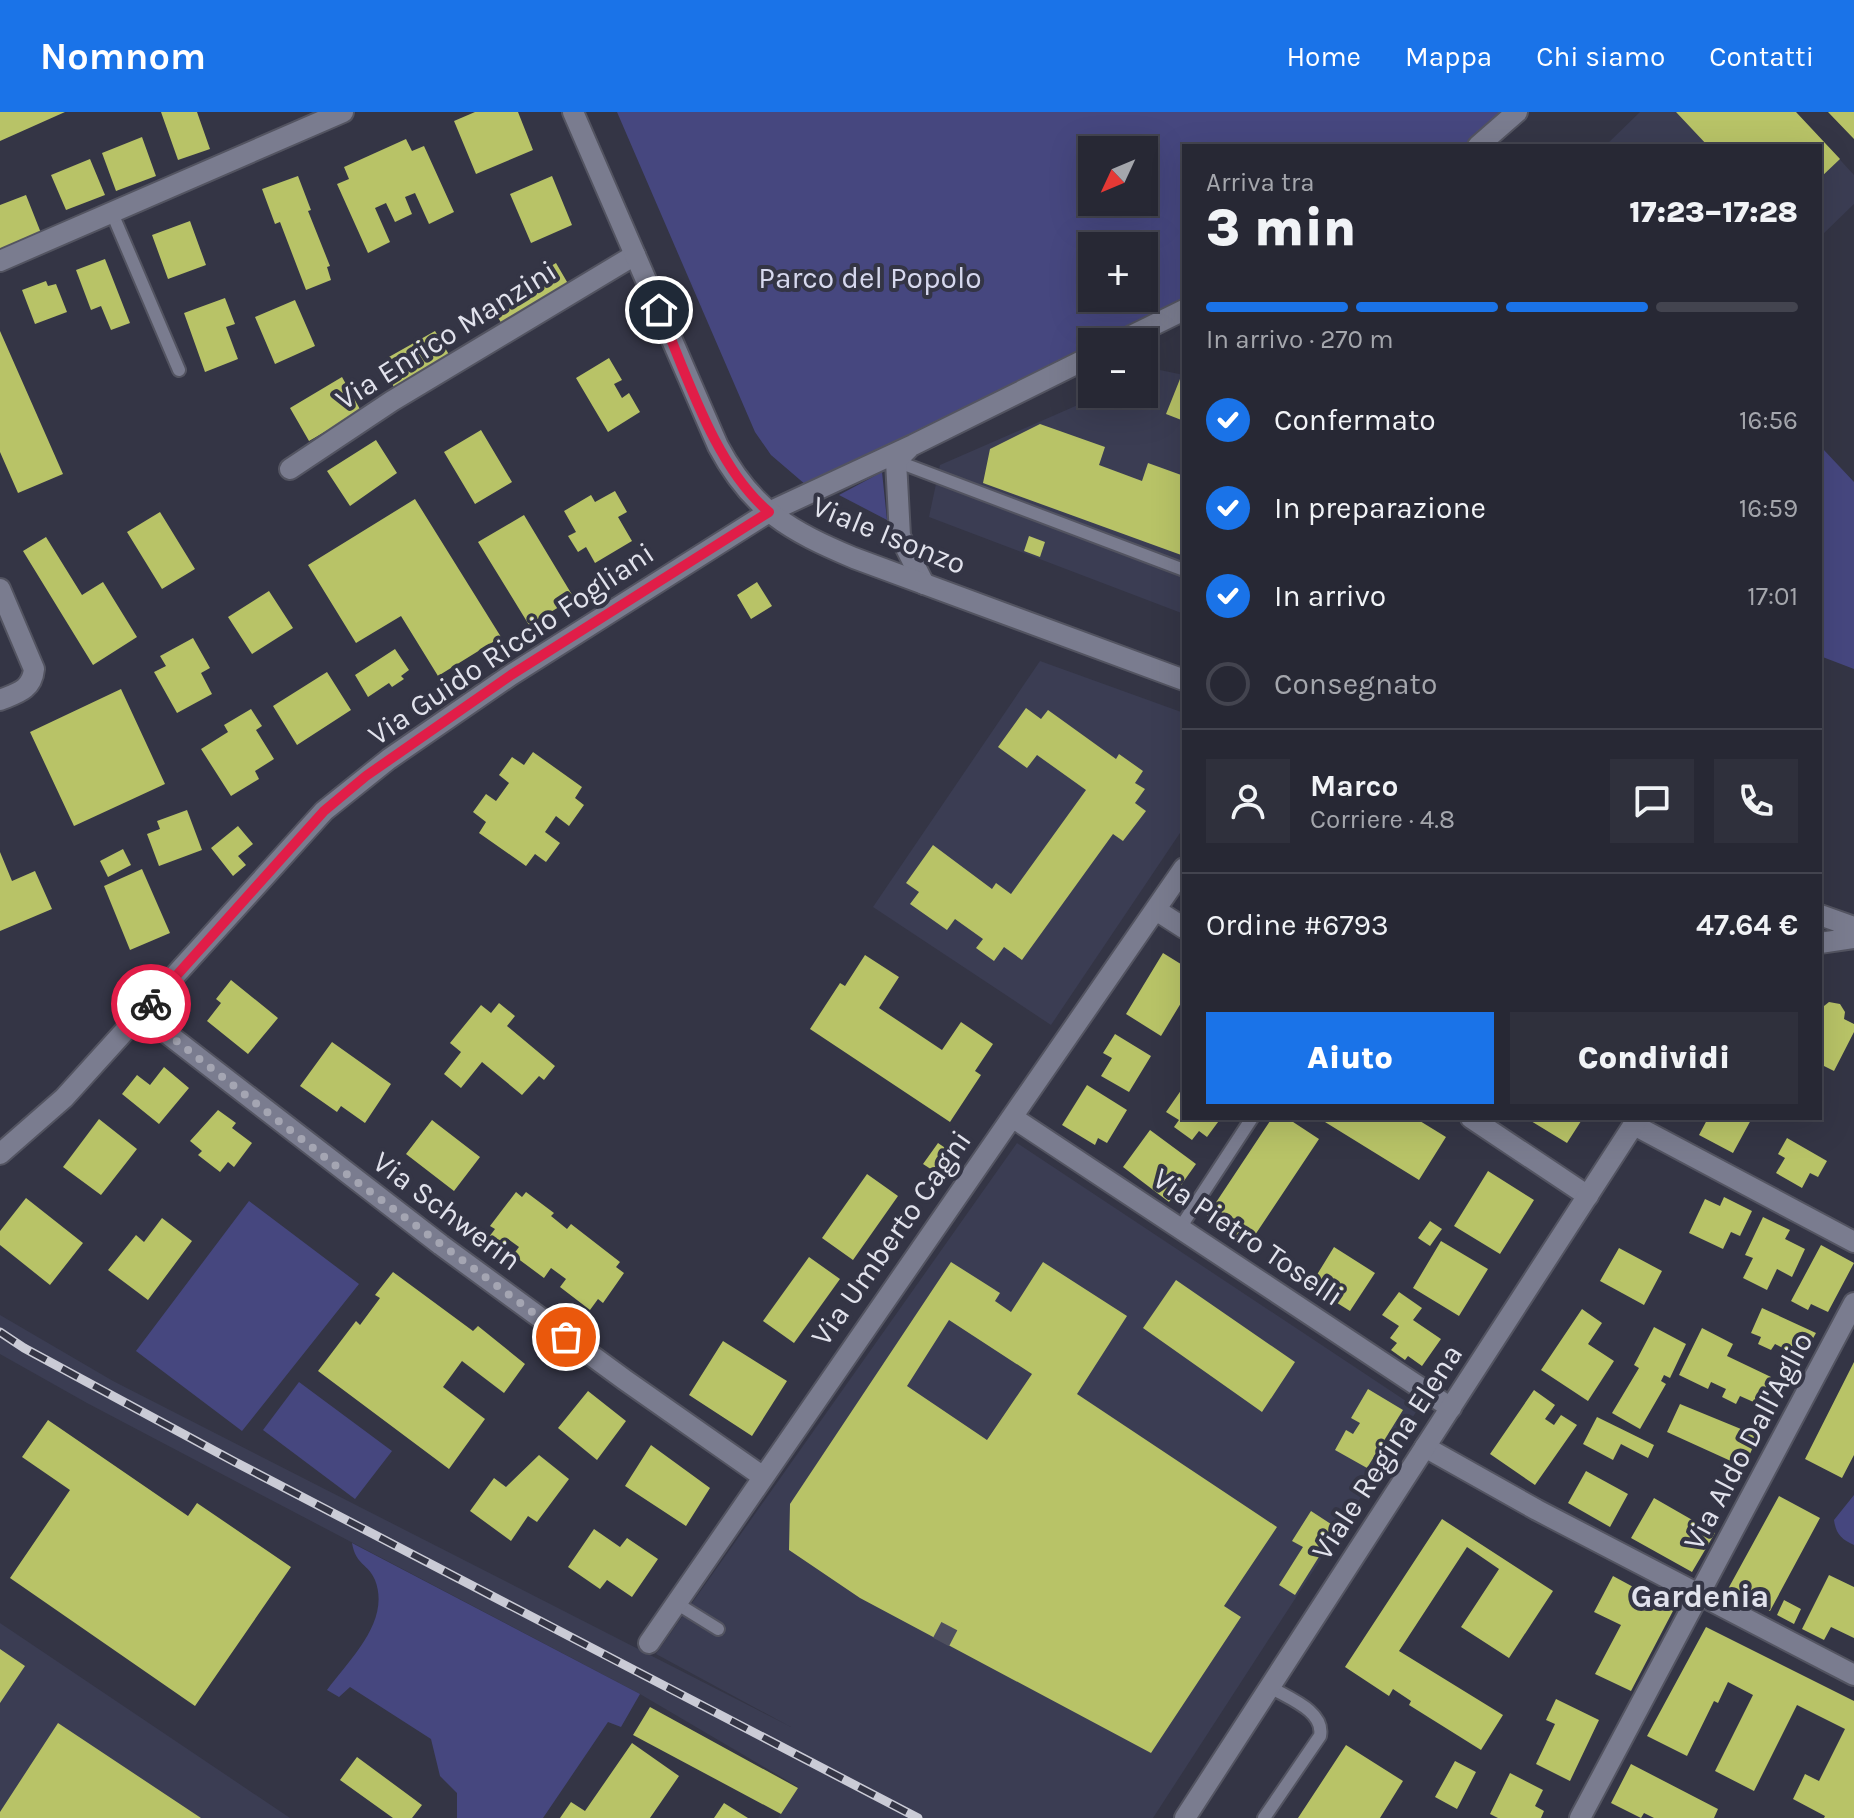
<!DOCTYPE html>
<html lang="it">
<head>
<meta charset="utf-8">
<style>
  :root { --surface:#272834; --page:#2f303c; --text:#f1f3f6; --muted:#a4a6ac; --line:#43444f; --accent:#1a73e8 }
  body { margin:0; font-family:Karla,sans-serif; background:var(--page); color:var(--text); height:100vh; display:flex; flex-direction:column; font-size:30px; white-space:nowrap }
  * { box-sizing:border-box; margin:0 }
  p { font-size:26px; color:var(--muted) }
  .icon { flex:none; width:44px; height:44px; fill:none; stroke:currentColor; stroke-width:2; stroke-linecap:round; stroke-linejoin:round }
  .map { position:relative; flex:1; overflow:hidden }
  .details { position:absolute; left:1182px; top:32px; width:640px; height:976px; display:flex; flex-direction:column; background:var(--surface); border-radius:0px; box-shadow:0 8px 32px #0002,0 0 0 2px var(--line) }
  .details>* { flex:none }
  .needle { width:52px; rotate:226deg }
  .buttons { position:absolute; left:1078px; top:24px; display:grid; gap:16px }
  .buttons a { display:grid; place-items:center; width:80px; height:80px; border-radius:0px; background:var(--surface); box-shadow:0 8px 32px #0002,0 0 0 2px var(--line); font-size:40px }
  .pin { position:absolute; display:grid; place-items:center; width:68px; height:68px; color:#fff; margin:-34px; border:4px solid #fff; border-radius:50%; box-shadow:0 2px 8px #0007 }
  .courier { position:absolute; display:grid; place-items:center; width:80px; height:80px; margin:-40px; border:6px solid #e11d48; border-radius:50%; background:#fff; color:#222; box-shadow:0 2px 10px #0007 }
  .summary em { font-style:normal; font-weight:800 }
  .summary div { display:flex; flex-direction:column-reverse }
  .summary { display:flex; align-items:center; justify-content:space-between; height:136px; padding:0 24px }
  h1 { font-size:52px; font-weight:800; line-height:60px }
  .bar { display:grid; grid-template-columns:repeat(4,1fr); gap:12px 8px; align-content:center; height:96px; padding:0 24px }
  .bar i { height:10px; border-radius:6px; background:var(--line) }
  .bar .selected { background:var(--accent) }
  .bar p { grid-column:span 4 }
  .line { display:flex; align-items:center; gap:20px; padding:0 24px; border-top:2px solid var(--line) }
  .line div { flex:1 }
  .round { display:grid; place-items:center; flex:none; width:84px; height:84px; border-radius:0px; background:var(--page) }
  ol { padding:0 24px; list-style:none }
  li { display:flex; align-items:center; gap:24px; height:88px }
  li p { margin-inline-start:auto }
  li .icon { padding:8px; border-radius:50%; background:var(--accent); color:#fff; stroke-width:4 }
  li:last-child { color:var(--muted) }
  li i { width:44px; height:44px; border:4px solid var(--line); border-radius:50% }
  .button { display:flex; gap:16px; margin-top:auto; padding:16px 24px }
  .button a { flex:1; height:92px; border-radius:0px; background:var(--accent); color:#fff; font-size:32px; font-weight:800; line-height:92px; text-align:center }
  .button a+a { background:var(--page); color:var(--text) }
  header { display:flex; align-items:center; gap:48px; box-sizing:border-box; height:112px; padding:0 40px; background:var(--accent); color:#fff }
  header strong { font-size:38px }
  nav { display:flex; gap:44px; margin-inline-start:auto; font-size:28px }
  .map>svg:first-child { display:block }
  .built { fill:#3b3d53 }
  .green { fill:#46477f; fill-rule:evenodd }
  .building { fill:#b8c367; fill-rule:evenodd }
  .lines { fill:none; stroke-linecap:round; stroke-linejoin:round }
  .pedestrian-tunnel { stroke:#4e4f5e; stroke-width:18; stroke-dasharray:18 9; stroke-linecap:butt }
  .service-casing { stroke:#535461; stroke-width:16 }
  .minor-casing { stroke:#535461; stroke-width:24 }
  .secondary-casing { stroke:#535461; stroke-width:24 }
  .service { stroke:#7a7c8f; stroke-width:12 }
  .minor { stroke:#7a7c8f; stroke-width:20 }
  .secondary { stroke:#7a7c8f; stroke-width:20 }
  .rail-casing { stroke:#cacbd6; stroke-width:9 }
  .rail { stroke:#343545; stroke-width:6; stroke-dasharray:18; stroke-linecap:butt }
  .done { stroke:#a4a5b2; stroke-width:8; stroke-dasharray:0 14.4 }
  .route { stroke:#e11d48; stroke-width:10 }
  .labels { text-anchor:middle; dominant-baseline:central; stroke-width:8; stroke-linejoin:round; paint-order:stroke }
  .park-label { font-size:30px; fill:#d6d8ee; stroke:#343545 }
  .street-label { font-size:30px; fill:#e1e2ec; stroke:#343545 }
  .neighbourhood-label { font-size:32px; font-weight:bold; fill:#e1e2ec; stroke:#343545 }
</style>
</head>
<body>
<header>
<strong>Nomnom</strong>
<nav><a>Home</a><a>Mappa</a><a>Chi siamo</a><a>Contatti</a></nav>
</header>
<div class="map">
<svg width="1854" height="1706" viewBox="0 0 1854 1706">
  <rect width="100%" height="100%" fill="#343545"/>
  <!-- built -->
  <path class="built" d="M1640,0H1796L1854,63V92L1820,125V34H1605Z
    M1155,257L1184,263V502L929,405L940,353L1103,282H1144V262Z
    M1040,549L1184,601V715L1051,913L873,795Z
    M1017,1031L1418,1297L1153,1706H778L798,1675L640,1582L87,1291L0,1242V1203L113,1269L791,1615L656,1542Z
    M0,1511L290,1706H0Z"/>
  <!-- green -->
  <path class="green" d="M617,0H1517L1478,34H1184V196L1116,230H1092V242L813,379L771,343L755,320ZM1092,38H1144V90H1092ZM1092,134H1144V186H1092Z
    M1823,337L1854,370V557L1820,544V340Z
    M882,360L887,408L839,383Z
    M249,1089L359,1172L242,1319L136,1239Z
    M299,1270L392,1339L355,1387L263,1318Z
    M1854,1383V1433C1841,1427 1836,1422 1834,1408Z
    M352,1431L640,1582L621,1615L608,1610L543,1706H457V1681L440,1664L431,1627L350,1575L339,1585L327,1578C350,1547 391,1509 375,1468C368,1451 356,1454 352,1431Z"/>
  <!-- building -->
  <path class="building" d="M0,0H65L0,29Z
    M161,0H197L210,37L178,48Z
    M475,0H518L533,38L476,62L454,9Z
    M1676,0H1796L1840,47L1820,66V34H1708Z
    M1828,0H1854V27Z
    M142,25L156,64L116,79L102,41Z
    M406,27L412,39L424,34L454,100L429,112L415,81L405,85L412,102L395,110L386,91L375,96L390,130L368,141L337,72L349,67L344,55Z
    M90,47L105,83L66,98L51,63Z
    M298,64L311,98L308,99L330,154L327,155L331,168L306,178L280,110L275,112L262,77Z
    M552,64L572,113L531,131L510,82Z
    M26,83L41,121L0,139V93Z
    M190,109L206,153L168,167L152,123Z
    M105,147L130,211L111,218L101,194L91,198L76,158Z
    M556,151L570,175L503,214L489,190Z
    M46,169L48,174L56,172L67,200L35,212L22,178Z
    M225,186L235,212L226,215L238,247L205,260L184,201Z
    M295,188L315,234L275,252L255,205Z
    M0,219L63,362L18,381L0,340Z
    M435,219L451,246L395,277L380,250Z
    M609,246L622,268L614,272L622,286L629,281L640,300L608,320L576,266Z
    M342,265L361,299L309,329L290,296Z
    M1180,267L1184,268V309L1166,302Z
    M1040,312L1105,335L1099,353L1142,369L1148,351L1184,364V444L983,371L990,337Z
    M481,318L512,370L475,392L444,340Z
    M376,328L397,361L350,394L327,359Z
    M615,379L627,400L618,405L632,429L595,451L586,435L578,440L568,424L576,420L564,399L591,383L595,390Z
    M415,387L501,525L438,564L401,504L356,531L308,453Z
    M160,400L195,457L162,477L127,420Z
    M524,403L574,486L529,513L478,430Z
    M1029,424L1045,430L1040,445L1024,439Z
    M46,425L82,483L103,470L137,525L93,553L23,439Z
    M757,470L772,494L751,507L737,483Z
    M269,479L293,516L252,542L228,505Z
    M193,526L210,556L201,561L212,582L177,601L154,560L166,554L160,544Z
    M395,537L409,558L401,564L404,567L392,575L389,571L368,585L355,563Z
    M327,560L351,598L297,633L273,594Z
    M121,577L165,672L74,714L30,620Z
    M1026,596L1041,607L1048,598L1116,647L1119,642L1143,659L1135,671L1145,677L1135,691L1146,699L1123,729L1113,722L1022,848L1004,835L994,849L976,836L983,827L955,807L947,818L910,792L919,780L906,771L933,733L992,777L996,771L1011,782L1086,678L1037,643L1027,656L998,635Z
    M251,597L262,614L256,618L274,647L255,659L259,667L231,684L201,637L228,620L224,613Z
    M533,640L582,675L575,686L584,693L569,714L556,704L545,720L560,731L546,750L535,742L526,754L479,721L486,710L473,700L486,682L496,689L509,671L499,663L512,645L524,653Z
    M187,698L202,738L159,754L147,722L160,717L157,709Z
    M238,714L253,732L238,744L246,753L233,764L211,736Z
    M123,737L131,753L108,765L100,749Z
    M0,740L12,769L35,759L52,797L0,819Z
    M142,757L170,821L130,838L104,774Z
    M1163,841L1184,854V886L1161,924L1126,902Z
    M865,843L899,865L879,896L942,938L961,910L993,932L975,959L981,963L950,1010L810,917L840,871L845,874Z
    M231,868L278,906L248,942L207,909L221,891L216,887Z
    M1829,890L1840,892L1845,900L1844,907L1854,912V920L1834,959L1820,952V891L1824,894Z
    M499,891L515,904L507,914L555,954L544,968L539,964L522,983L482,950L461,976L444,962L461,940L450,931L481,893L491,901Z
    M1115,922L1151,944L1129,980L1101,964L1112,946L1103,941Z
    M332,930L391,972L365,1011L341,994L337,1000L300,974Z
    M164,955L189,976L159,1012L122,982L137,963L150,973Z
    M1087,973L1127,998L1107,1031L1098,1026L1095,1033L1062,1013Z
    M1184,974V1006H1221L1207,1025L1199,1019L1192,1028L1174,1015L1179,1008L1166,1000Z
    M218,998L236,1011L232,1016L252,1031L234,1055L228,1050L220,1060L198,1043L202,1039L190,1029Z
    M1272,1006H1287L1319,1027L1249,1132L1207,1104Z
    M1327,1006H1415L1446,1025L1419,1068L1325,1010Z
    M1526,1006H1583L1567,1031Z
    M1708,1006H1752L1733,1041L1699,1023Z
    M99,1007L137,1037L101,1083L63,1055Z
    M432,1008L480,1045L454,1079L406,1042Z
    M1150,1018L1196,1052L1169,1090L1123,1055Z
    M1787,1026L1827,1049L1818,1065L1810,1061L1802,1076L1776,1061L1785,1046L1778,1042Z
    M938,1031L960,1046L946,1067L923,1052Z
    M1488,1059L1534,1088L1500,1142L1454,1114Z
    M867,1062L898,1084L853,1148L822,1126Z
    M516,1080L522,1085L526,1080L554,1101L551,1104L567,1117L571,1112L620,1150L616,1155L624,1161L603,1191L598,1187L590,1198L560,1175L566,1167L551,1156L544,1166L513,1143L519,1135L508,1127L502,1135L489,1125L495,1117L490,1114Z
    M1724,1085L1752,1099L1740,1124L1731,1120L1723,1137L1689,1121L1705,1087L1720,1094Z
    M26,1086L83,1131L50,1173L0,1133V1119Z
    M1763,1105L1790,1118L1785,1127L1805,1137L1792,1165L1777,1157L1767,1178L1743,1166L1753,1146L1745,1143Z
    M162,1106L192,1129L148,1188L108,1158L136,1123L144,1130Z
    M1430,1109L1442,1117L1430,1134L1418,1126Z
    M1441,1129L1488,1157L1459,1204L1413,1176Z
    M1821,1133L1854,1151L1828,1200L1811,1192L1808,1198L1791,1189Z
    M1334,1135L1375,1161L1350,1199L1310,1174Z
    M1619,1136L1662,1159L1644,1193L1600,1169Z
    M809,1145L840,1167L794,1231L763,1209Z
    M951,1150L1000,1181L995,1189L1011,1200L1043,1150L1127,1204L1077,1282L1277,1415L1224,1494L1241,1505L1151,1641L860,1486L789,1438L790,1392ZM949,1208L1032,1262L987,1328L907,1274Z
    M393,1160L473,1219L478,1214L525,1252L504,1281L462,1249L443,1275L485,1307L449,1357L318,1259L356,1209L360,1213L380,1186L375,1183Z
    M1176,1168L1295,1250L1262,1300L1143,1216Z
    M1399,1180L1422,1196L1413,1208L1441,1227L1422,1254L1408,1244L1405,1248L1391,1238L1397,1231L1390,1226L1399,1214L1382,1203Z
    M1762,1196L1816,1221L1802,1246L1775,1232L1771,1238L1758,1232L1761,1225L1751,1221Z
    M1582,1197L1602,1211L1588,1232L1614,1249L1588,1289L1541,1258Z
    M1654,1215L1686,1232L1670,1266L1664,1263L1661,1269L1666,1272L1640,1317L1612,1301L1639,1256L1634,1253Z
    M1702,1216L1733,1232L1727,1244L1771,1265L1758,1292L1740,1284L1736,1292L1722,1285L1726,1277L1711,1270L1708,1277L1679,1263Z
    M723,1229L787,1269L752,1324L689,1283Z
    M1854,1250V1343L1842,1366L1805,1347Z
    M1368,1277L1403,1298L1367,1356L1335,1338L1346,1318L1353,1322L1360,1311L1351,1306Z
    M1534,1278L1555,1293L1545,1307L1554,1313L1561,1303L1577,1313L1535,1373L1490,1342Z
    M588,1279L626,1309L597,1348L558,1316Z
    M1680,1292L1758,1324L1744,1355L1667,1320Z
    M1597,1305L1654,1333L1648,1346L1621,1332L1613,1348L1583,1332Z
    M48,1308L188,1404L197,1391L291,1455L195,1594L10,1466L70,1378L22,1345Z
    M651,1333L710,1376L686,1414L625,1374Z
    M539,1343L569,1367L537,1410L528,1404L511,1429L470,1399L494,1366L506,1375Z
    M1586,1359L1628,1382L1610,1415L1568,1391Z
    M1779,1384L1820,1406L1770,1499L1728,1477Z
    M1654,1386L1715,1421L1692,1460L1631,1426Z
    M1311,1399L1337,1416L1295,1483L1279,1473L1303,1435L1292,1429Z
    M1442,1407L1553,1479L1509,1546L1461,1515L1499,1457L1467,1435L1399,1539L1503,1603L1481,1638L1409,1593L1411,1589L1393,1577L1389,1584L1345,1555Z
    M594,1417L620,1435L627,1426L658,1447L632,1485L607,1468L600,1477L568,1455Z
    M1829,1463L1854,1475V1526L1831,1515L1824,1528L1802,1517Z
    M1613,1464L1674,1497L1631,1579L1595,1562L1621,1513L1594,1500Z
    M1784,1488L1801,1497L1794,1512L1777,1503Z
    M1706,1515L1854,1589V1706H1824L1825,1704L1793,1687L1805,1662L1819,1669L1845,1617L1797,1593L1754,1679L1715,1659L1753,1583L1728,1570L1718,1591L1714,1589L1687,1644L1647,1624Z
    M0,1537L25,1554L0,1591Z
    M1556,1587L1599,1608L1570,1669L1536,1652L1555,1612L1546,1608Z
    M650,1595L798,1676L781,1702L633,1623Z
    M58,1611L201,1706H0V1700Z
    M632,1631L679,1664L650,1706H560L571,1690L585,1699Z
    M1346,1633L1403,1669L1380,1706H1298Z
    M357,1645L422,1693L412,1706H393L340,1668Z
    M1455,1649L1476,1660L1457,1697L1435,1685Z
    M1631,1652L1718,1697L1714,1706H1654L1644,1701L1641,1706L1611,1691Z
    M1510,1661L1543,1678L1535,1694L1544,1699L1541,1706H1498L1490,1702Z
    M724,1691L748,1706H714Z"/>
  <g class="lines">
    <!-- pedestrian-tunnel -->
    <path class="pedestrian-tunnel" d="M941,1530L952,1509"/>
    <defs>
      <path id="service" d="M112,101L179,258
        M896,349L1184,458
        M1180,1116L1252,1006
        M676,1491L718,1517
        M1264,1706L1320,1624C1325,1599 1288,1586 1270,1575"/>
      <path id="minor" d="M1478,34L1517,0
        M0,149L343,0
        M1119,230L1184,198
        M909,336L896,349L900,424L924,472
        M290,357L392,289L635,143
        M0,477L34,557C32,578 17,581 0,588
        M1156,798L1184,816
        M142,902L441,1133L625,1268L762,1364
        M1012,1005L1451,1296
        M1471,1006L1588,1084
        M1634,1013L1854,1130
        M0,1042L64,986L324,699L389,647L511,563L769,400L913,333L1092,244
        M1425,1335L1537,1398L1854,1563
        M649,1531L1184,756
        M1580,1706L1854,1191"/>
      <path id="secondary" d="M573,0L718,334C752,398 790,419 854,446L1184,568
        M1820,803L1854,815
        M1820,831L1854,826
        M1185,1706L1638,1006"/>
    </defs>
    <!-- service casing -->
    <use href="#service" class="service-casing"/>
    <!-- minor casing -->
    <use href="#minor" class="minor-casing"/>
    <!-- secondary casing -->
    <use href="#secondary" class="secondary-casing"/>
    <!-- service -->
    <use href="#service" class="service"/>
    <!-- minor -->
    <use href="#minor" class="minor"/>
    <!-- secondary -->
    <use href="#secondary" class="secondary"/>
    <defs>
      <path id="rail" d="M0,1220L24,1236L235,1350L918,1706"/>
    </defs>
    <!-- rail casing -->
    <use href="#rail" class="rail-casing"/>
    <!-- rail -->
    <use href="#rail" class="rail"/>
  </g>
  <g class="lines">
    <!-- done -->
    <path class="done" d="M151,892L142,902L345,1061L566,1225"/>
    <!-- route -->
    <path class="route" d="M151,892L324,699L366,664L511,563L769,400C715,355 687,263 659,198"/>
  </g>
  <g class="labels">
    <!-- park labels -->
    <g class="park-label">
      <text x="870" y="166">Parco del Popolo</text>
    </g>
    <!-- street labels -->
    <g class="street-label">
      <text transform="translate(446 223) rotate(-32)">Via Enrico Manzini</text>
      <text transform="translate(889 423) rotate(22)">Viale Isonzo</text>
      <text transform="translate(511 532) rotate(-34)">Via Guido Riccio Fogliani</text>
      <text transform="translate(447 1099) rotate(37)">Via Schwerin</text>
      <text transform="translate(1248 1125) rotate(34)">Via Pietro Toselli</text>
      <text transform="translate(891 1126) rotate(-55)">Via Umberto Cagni</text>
      <text transform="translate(1748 1329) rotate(-62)">Via Aldo Dall'Aglio</text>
      <text transform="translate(1387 1340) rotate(-57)">Viale Regina Elena</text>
    </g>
    <!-- neighbourhood labels -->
    <g class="neighbourhood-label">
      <text x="1700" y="1484">Gardenia</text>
    </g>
  </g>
</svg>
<div class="buttons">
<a><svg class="needle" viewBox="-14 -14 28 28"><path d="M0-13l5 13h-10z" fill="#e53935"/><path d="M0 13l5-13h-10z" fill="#a4a6ac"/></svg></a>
<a>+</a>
<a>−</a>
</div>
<div class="pin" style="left:566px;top:1225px;background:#ea580c"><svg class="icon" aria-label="bag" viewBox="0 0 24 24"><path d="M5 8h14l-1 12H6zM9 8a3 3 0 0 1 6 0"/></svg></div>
<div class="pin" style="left:659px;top:198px;background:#1f2937"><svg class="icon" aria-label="home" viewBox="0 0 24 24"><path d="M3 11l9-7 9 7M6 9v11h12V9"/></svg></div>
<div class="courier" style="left:151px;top:892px"><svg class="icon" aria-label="bike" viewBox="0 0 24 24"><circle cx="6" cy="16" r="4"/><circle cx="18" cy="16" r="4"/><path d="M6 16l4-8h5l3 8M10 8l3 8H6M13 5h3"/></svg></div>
<section class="details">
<div class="summary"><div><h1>3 min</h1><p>Arriva tra</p></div><em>17:23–17:28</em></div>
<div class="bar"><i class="selected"></i><i class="selected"></i><i class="selected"></i><i></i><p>In arrivo · 270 m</p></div>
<ol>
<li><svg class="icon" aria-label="check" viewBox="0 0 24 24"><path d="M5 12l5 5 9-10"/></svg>Confermato<p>16:56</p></li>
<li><svg class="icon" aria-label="check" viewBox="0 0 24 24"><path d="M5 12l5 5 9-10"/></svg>In preparazione<p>16:59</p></li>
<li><svg class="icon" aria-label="check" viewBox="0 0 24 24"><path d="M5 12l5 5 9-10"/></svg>In arrivo<p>17:01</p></li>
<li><i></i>Consegnato</li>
</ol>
<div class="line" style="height:144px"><a class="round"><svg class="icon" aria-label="person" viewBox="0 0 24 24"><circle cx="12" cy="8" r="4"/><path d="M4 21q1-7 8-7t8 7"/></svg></a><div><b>Marco</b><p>Corriere · 4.8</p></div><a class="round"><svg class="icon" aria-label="chat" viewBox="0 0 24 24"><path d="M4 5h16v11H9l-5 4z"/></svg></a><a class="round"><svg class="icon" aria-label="phone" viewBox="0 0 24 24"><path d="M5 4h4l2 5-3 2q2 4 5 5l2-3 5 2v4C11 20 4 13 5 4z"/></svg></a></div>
<div class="line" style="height:104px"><div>Ordine #6793</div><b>47.64 €</b></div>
<div class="button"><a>Aiuto</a><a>Condividi</a></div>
</section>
</div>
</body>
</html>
